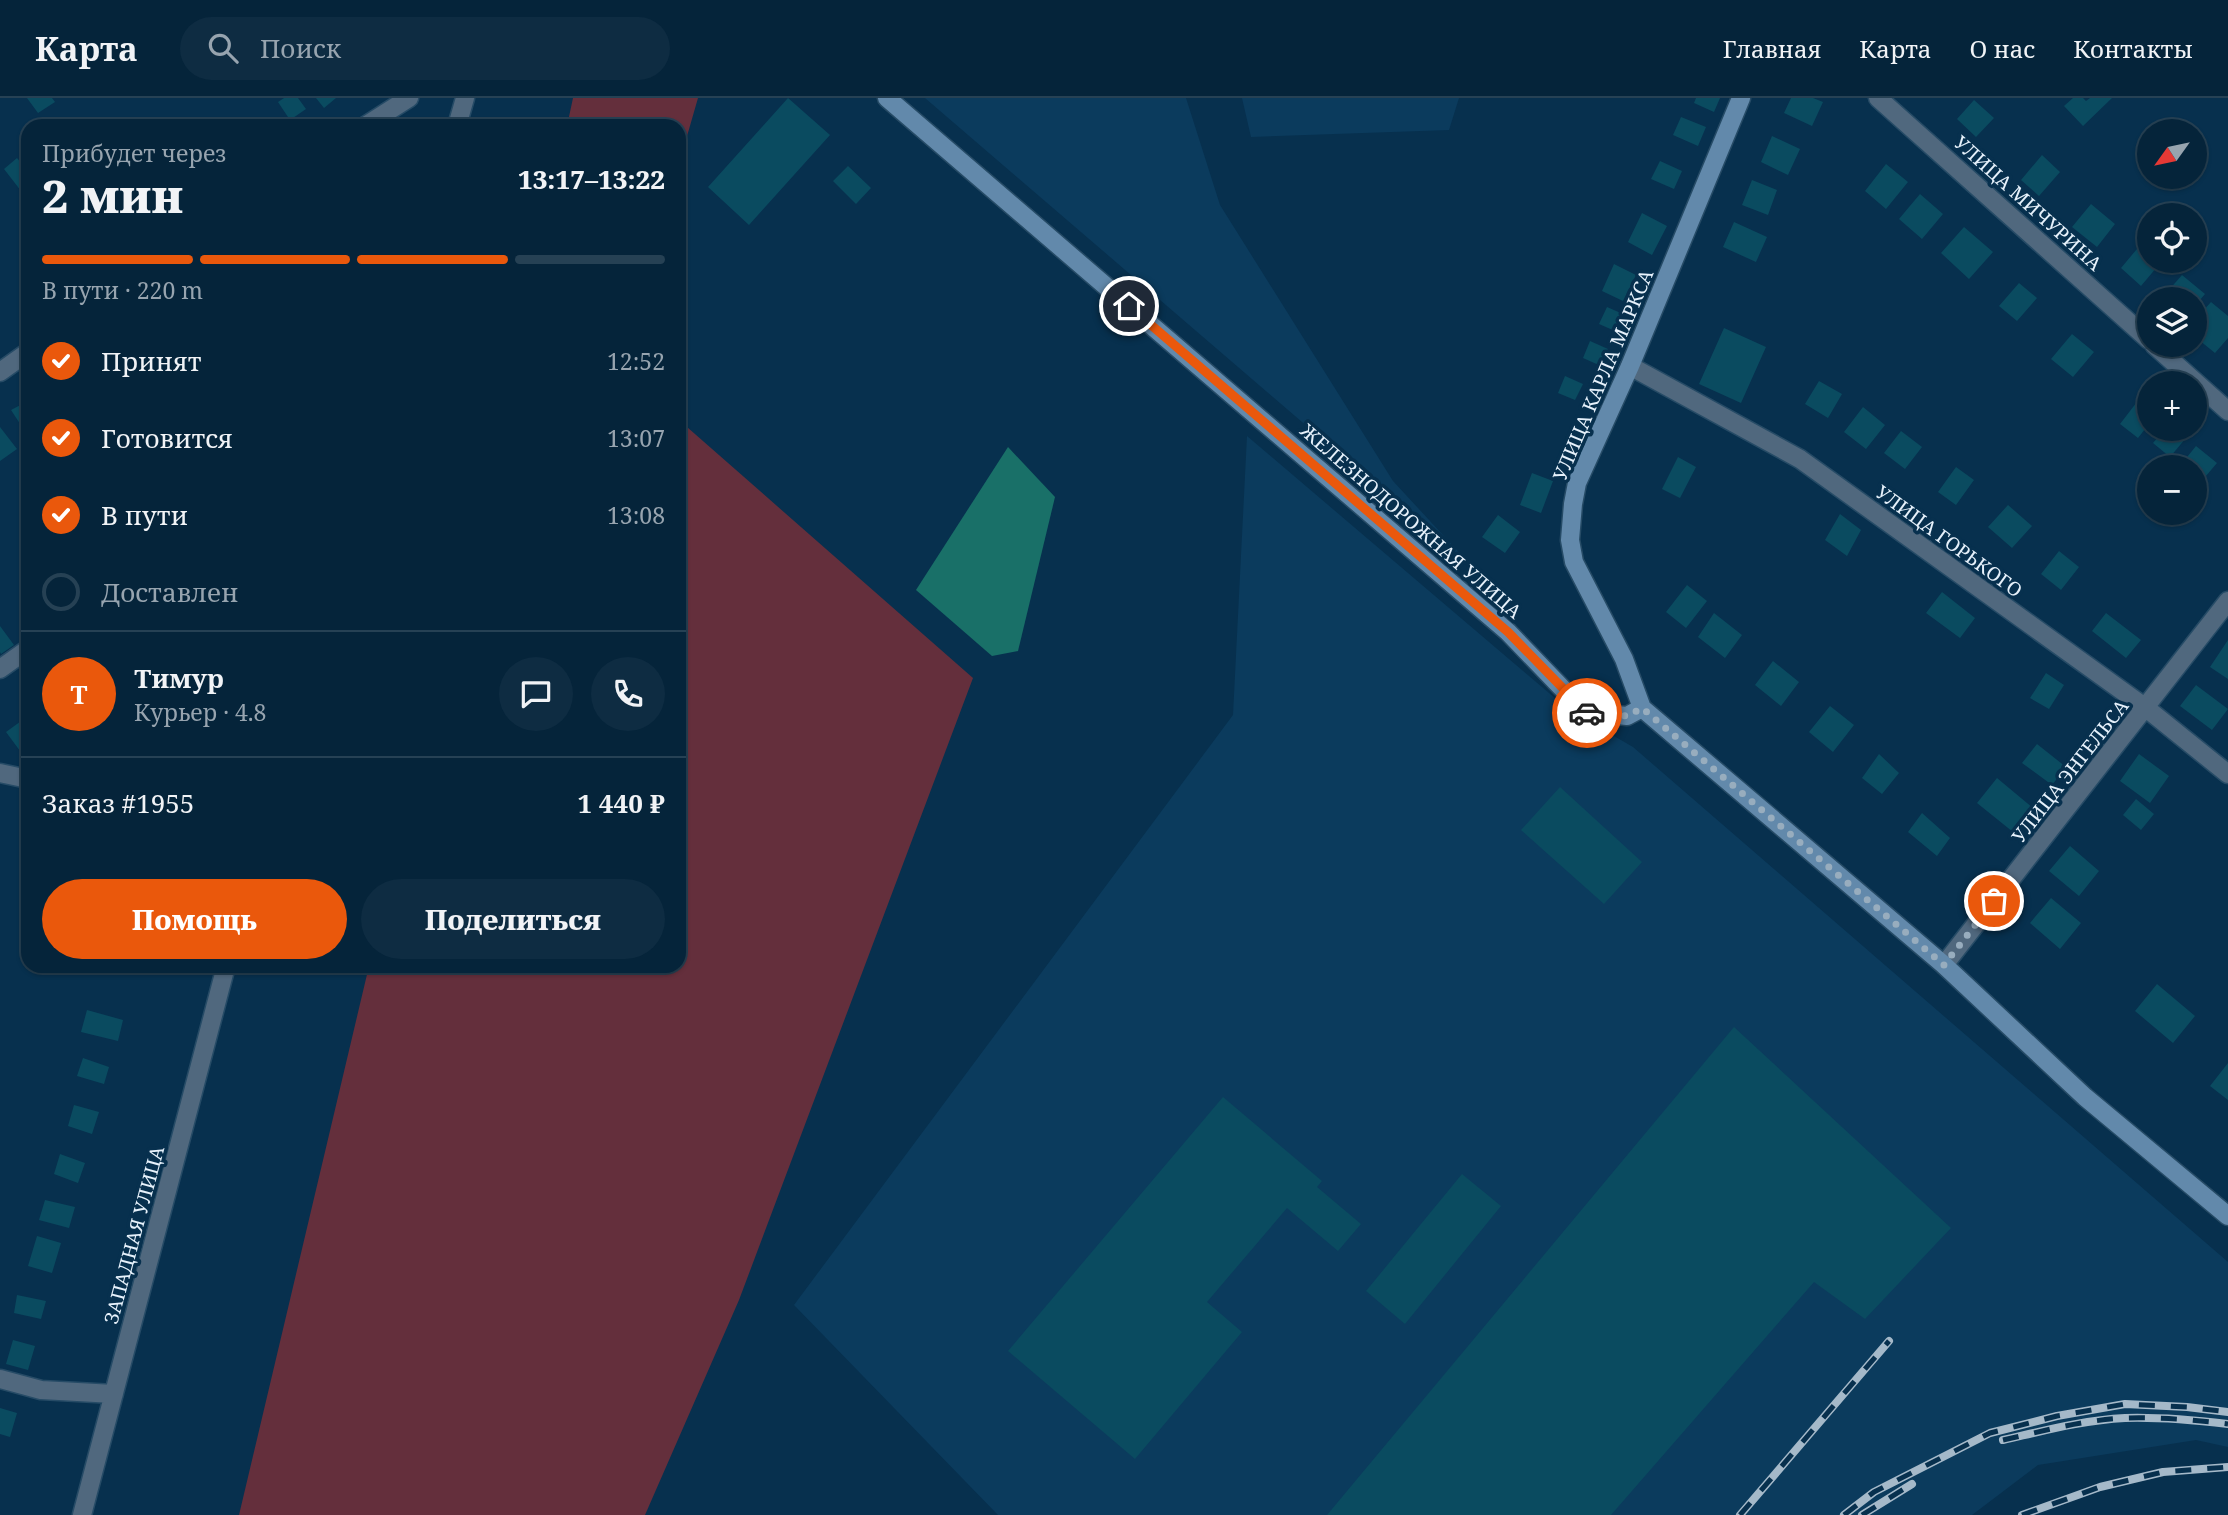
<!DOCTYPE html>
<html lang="ru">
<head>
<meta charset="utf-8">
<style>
  :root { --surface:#05243a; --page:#0e2c42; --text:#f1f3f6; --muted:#97a4af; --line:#264154; --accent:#ea580c }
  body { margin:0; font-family:"Noto Serif",serif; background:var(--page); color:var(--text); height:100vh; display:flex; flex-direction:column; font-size:26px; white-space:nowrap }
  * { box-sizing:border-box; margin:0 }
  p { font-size:23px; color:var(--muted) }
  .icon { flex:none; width:38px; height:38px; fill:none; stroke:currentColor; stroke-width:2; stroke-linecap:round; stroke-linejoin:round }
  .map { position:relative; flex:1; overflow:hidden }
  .sheet { position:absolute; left:21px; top:21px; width:665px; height:854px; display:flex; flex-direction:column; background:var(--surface); border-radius:21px; box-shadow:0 2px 5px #0004,0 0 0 2px var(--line) }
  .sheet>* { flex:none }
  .needle { width:46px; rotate:237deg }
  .buttons { position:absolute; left:2137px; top:21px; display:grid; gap:14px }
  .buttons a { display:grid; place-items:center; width:70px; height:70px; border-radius:50%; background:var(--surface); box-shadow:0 2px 5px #0004,0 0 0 2px var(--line); font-size:35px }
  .pin { position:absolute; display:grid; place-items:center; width:60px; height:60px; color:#fff; margin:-30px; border:4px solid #fff; border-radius:50%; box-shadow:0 2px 7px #0007 }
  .courier { position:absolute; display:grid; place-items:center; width:70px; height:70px; margin:-35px; border:5px solid #ea580c; border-radius:50%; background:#fff; color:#222; box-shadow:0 2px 9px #0007 }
  .headline em { font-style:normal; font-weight:800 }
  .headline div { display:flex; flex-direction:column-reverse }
  .headline { display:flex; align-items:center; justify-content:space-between; height:119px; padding:0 21px }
  h1 { font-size:46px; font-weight:800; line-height:52px }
  .bar { display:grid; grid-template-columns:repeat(4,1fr); gap:10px 7px; align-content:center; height:84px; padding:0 21px }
  .bar i { height:9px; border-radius:5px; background:var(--line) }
  .bar .active { background:var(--accent) }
  .bar p { grid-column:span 4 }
  .line { display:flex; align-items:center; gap:18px; padding:0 21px; border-top:2px solid var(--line) }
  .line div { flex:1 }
  .round { display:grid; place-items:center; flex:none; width:74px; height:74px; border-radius:37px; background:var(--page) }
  ol { padding:0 21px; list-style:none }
  li { display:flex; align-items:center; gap:21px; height:77px }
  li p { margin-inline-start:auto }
  li .icon { padding:7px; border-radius:50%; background:var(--accent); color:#fff; stroke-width:4 }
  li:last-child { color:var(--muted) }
  li i { width:38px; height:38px; border:4px solid var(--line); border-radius:50% }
  .primary-button { display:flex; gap:14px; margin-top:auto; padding:14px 21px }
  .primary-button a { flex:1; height:80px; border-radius:42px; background:var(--accent); color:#fff; font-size:28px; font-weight:800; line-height:80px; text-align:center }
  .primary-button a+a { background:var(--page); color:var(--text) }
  header { display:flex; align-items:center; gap:42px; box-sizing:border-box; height:98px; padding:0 35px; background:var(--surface); border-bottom:2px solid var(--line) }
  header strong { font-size:33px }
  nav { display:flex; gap:38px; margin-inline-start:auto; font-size:24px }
  .search { width:490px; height:63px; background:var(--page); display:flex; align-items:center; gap:18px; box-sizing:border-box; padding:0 24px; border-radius:38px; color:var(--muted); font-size:26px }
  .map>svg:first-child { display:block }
  .built { fill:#0b3b5d }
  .green { fill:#642f3c }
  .water { fill:#197068 }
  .building { fill:#0a4b60 }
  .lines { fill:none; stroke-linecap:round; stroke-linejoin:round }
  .street-casing { stroke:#264b66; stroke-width:21 }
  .secondary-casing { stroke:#264b66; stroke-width:21 }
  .street { stroke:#50687e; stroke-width:18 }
  .secondary { stroke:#6289ab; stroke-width:18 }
  .rail-casing { stroke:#a5b9c9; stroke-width:8 }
  .rail { stroke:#07304e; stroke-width:5; stroke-dasharray:16; stroke-linecap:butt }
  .done { stroke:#98adbe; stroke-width:7; stroke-dasharray:0 12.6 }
  .route { stroke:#ea580c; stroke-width:9 }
  .labels { text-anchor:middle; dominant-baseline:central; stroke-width:7; stroke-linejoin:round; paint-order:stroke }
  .street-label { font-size:19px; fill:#e6f1fb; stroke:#07304e }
</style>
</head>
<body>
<header>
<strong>Карта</strong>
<div class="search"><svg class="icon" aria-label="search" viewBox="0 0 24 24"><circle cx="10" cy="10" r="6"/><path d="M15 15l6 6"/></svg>Поиск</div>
<nav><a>Главная</a><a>Карта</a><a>О нас</a><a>Контакты</a></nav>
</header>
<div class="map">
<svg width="2228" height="1417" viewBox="0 0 2228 1417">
  <rect width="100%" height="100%" fill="#07304e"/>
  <!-- built -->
  <path class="built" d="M925,0H1186L1220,107L1393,383L1479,476Z
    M1242,0H1459L1449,32L1251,39Z
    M1247,338L1569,612L1633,649L2228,1164V1349L2196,1342L2038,1367L1972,1417H998L794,1207L1233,617Z"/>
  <!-- green -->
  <path class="green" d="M573,0H698L679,66V28H567Z
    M679,322L973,580L739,1202L645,1417H239L369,868H679Z"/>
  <!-- water -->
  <path class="water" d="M1008,349L1055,399L1018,553L992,558L916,492Z"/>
  <!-- building -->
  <path class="building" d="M27,0H52L55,4L38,15Z
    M284,0H298L306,11L290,22L278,4Z
    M316,0H336L324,10Z
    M788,0L830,37L749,127L708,89Z
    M1696,0H1720L1714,14L1694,5Z
    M1791,0H1813L1823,4L1812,28L1784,15Z
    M2073,0H2083L2086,3L2090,0H2112L2083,28L2064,8Z
    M1974,2L1994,20L1976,39L1957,21Z
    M1681,19L1706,29L1698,48L1673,37Z
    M1772,38L1800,51L1788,77L1761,64Z
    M2042,57L2060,74L2039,98L2021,82Z
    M17,60L28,73V102L4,71Z
    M1660,63L1682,73L1674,91L1651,81Z
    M1886,66L1908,84L1886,111L1865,93Z
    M848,68L871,90L856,106L833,83Z
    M1752,82L1777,92L1768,117L1742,107Z
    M1920,96L1943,116L1922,141L1899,121Z
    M2091,106L2115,126L2097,149L2072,129Z
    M1642,115L1667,128L1652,157L1628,144Z
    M1734,124L1767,139L1756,164L1723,149Z
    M1964,129L1993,154L1969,181L1941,155Z
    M2142,145L2149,150V163H2162L2141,188L2121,170Z
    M1614,166L1636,177L1623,203L1602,193Z
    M2182,177L2205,196L2194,209V201H2161Z
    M2019,185L2037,200L2017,223L1999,208Z
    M2211,204L2228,218V240L2215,255L2194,238V223Z
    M1607,209L1623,216L1615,233L1599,226Z
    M1724,230L1766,249L1741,305L1699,286Z
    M2072,236L2094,254L2073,279L2051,261Z
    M1590,243L1608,251L1601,268L1583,260Z
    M1565,278L1583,286L1575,302L1558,295Z
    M1819,283L1842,296L1828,320L1805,306Z
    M2140,300L2149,307V326L2138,340L2120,326Z
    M28,303V338L11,312Z
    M1863,309L1885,327L1866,351L1844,334Z
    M0,329L17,351L0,363Z
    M2165,331H2175L2186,340L2170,359L2153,345Z
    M1901,333L1922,349L1905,371L1884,355Z
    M2196,348L2217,365L2200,385L2194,380V369H2179Z
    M1678,359L1696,369L1680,400L1662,391Z
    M1956,369L1974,382L1956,407L1938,394Z
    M1532,375L1553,383L1541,415L1520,407Z
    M2008,407L2032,428L2012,450L1988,429Z
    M1840,416L1861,432L1847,458L1825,442Z
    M1498,417L1520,434L1505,455L1482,439Z
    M2059,453L2079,469L2061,492L2041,476Z
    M1687,487L1707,503L1686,530L1666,514Z
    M1942,494L1975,520L1960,540L1926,515Z
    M1714,515L1742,537L1725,560L1698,539Z
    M2106,515L2141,542L2126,560L2092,533Z
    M0,528L14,547L1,556L0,554Z
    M2228,542V581L2210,569Z
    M1773,563L1799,584L1781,608L1755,587Z
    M2046,575L2064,587L2049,611L2030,600Z
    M2196,587L2228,611L2212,632L2180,608Z
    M1830,608L1854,627L1833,654L1809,634Z
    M28,618V653L23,657L6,634Z
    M2037,646L2066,669L2052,687L2022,665Z
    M1879,656L1899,675L1882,696L1862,680Z
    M2139,656L2169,678L2150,705L2120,683Z
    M1997,680L2033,710L2013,734L1977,705Z
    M1560,689L1642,764L1604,806L1521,732Z
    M2136,701L2154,716L2141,732L2123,717Z
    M1922,715L1950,740L1937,758L1908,734Z
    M2070,748L2099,773L2079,798L2049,773Z
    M2051,800L2081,825L2060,851L2030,825Z
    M109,868H141L138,877Z
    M2157,886L2195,918L2173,945L2135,913Z
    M87,912L123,922L118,943L81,934Z
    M1734,929L1951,1130L1865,1221L1814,1184L1611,1417H1327Z
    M83,960L109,969L104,986L77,978Z
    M2228,965V1002L2210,988Z
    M1223,999L1322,1083L1317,1089L1361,1126L1338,1153L1287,1110L1207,1204L1242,1234L1135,1361L1008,1253Z
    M74,1007L99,1014L92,1036L68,1028Z
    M60,1056L85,1065L78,1085L54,1076Z
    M1462,1076L1501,1108L1405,1226L1366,1193Z
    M45,1102L75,1109L69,1130L39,1122Z
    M37,1138L61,1145L52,1175L28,1168Z
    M17,1197L46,1203L41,1221L14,1215Z
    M13,1242L35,1248L28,1272L6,1266Z
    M0,1310L17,1315L10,1339L0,1336Z"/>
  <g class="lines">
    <defs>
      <path id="street" d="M1878,0L2149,242
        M365,28L409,0
        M457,28L465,0
        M2154,247L2228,313
        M1630,268L1800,361L2146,610L2228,676
        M0,274L28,254
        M0,571L28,551
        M0,675L28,681
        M1944,867L2228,503
        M0,1281L41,1292L114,1296
        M82,1417L226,868"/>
      <path id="secondary" d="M887,0L1508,534L1585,614L1627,618L1642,610
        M1741,0L1630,268L1577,385L1573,406L1570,442L1574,464L1624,561L1642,610L1944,867L2085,999L2228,1118"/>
    </defs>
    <!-- street casing -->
    <use href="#street" class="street-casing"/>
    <!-- secondary casing -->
    <use href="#secondary" class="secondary-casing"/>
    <!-- street -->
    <use href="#street" class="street"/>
    <!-- secondary -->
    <use href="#secondary" class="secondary"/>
    <defs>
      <path id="rail" d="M2003,1342C2043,1333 2084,1322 2125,1320C2160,1319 2194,1322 2228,1326
        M1740,1417L1889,1243
        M1844,1417L1874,1394L1990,1335L2057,1318L2125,1306L2187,1309L2228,1314
        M1862,1417L1912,1386
        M2022,1417L2100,1389L2163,1374L2228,1369"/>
    </defs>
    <!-- rail casing -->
    <use href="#rail" class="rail-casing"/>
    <!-- rail -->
    <use href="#rail" class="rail"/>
  </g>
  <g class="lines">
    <!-- done -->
    <path class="done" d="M1587,615L1627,618L1642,610L1944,867L1994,803"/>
    <!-- route -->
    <path class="route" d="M1129,208L1508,534L1587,615"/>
  </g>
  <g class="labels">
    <!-- street labels -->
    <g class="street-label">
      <text transform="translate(2028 105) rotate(42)">УЛИЦА МИЧУРИНА</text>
      <text transform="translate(1603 277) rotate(-67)">УЛИЦА КАРЛА МАРКСА</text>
      <text transform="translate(1411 423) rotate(41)">ЖЕЛЕЗНОДОРОЖНАЯ УЛИЦА</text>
      <text transform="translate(1949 443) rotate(36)">УЛИЦА ГОРЬКОГО</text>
      <text transform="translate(2070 673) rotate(-52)">УЛИЦА ЭНГЕЛЬСА</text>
      <text transform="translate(134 1137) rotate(-75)">ЗАПАДНАЯ УЛИЦА</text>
    </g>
  </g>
</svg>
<div class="buttons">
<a><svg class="needle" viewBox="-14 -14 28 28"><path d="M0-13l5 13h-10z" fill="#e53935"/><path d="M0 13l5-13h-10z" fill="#97a4af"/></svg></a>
<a><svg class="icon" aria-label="locate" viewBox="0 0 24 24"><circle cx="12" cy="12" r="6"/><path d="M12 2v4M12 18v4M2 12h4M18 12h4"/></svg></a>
<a><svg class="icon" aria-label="layers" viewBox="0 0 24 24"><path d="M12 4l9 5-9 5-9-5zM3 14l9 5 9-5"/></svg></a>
<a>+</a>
<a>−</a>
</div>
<div class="pin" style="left:1994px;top:803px;background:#ea580c"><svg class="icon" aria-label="bag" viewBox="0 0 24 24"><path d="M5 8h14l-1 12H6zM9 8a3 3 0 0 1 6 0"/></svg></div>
<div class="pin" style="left:1129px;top:208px;background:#1f2937"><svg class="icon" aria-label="home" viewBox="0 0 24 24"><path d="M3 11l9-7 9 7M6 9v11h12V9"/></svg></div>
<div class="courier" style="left:1587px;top:615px"><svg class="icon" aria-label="car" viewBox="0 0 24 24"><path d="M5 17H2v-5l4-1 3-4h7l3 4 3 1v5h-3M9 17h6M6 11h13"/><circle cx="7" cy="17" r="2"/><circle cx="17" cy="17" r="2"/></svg></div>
<section class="sheet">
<div class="headline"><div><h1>2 мин</h1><p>Прибудет через</p></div><em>13:17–13:22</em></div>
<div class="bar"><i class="active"></i><i class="active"></i><i class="active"></i><i></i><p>В пути · 220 m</p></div>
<ol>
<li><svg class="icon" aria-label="check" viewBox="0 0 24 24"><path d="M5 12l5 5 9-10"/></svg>Принят<p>12:52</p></li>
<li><svg class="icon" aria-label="check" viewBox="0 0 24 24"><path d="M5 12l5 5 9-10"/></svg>Готовится<p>13:07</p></li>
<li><svg class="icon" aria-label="check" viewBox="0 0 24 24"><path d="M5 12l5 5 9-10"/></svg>В пути<p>13:08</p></li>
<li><i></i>Доставлен</li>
</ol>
<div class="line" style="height:126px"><b class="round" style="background:var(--accent);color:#fff">Т</b><div><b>Тимур</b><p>Курьер · 4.8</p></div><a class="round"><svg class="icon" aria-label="chat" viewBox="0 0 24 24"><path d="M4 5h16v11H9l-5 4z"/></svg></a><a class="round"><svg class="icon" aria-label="phone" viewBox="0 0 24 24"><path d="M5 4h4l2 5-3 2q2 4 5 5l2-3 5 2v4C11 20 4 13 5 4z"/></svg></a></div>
<div class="line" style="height:91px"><div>Заказ #1955</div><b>1 440 ₽</b></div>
<div class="primary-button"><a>Помощь</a><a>Поделиться</a></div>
</section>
</div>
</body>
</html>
